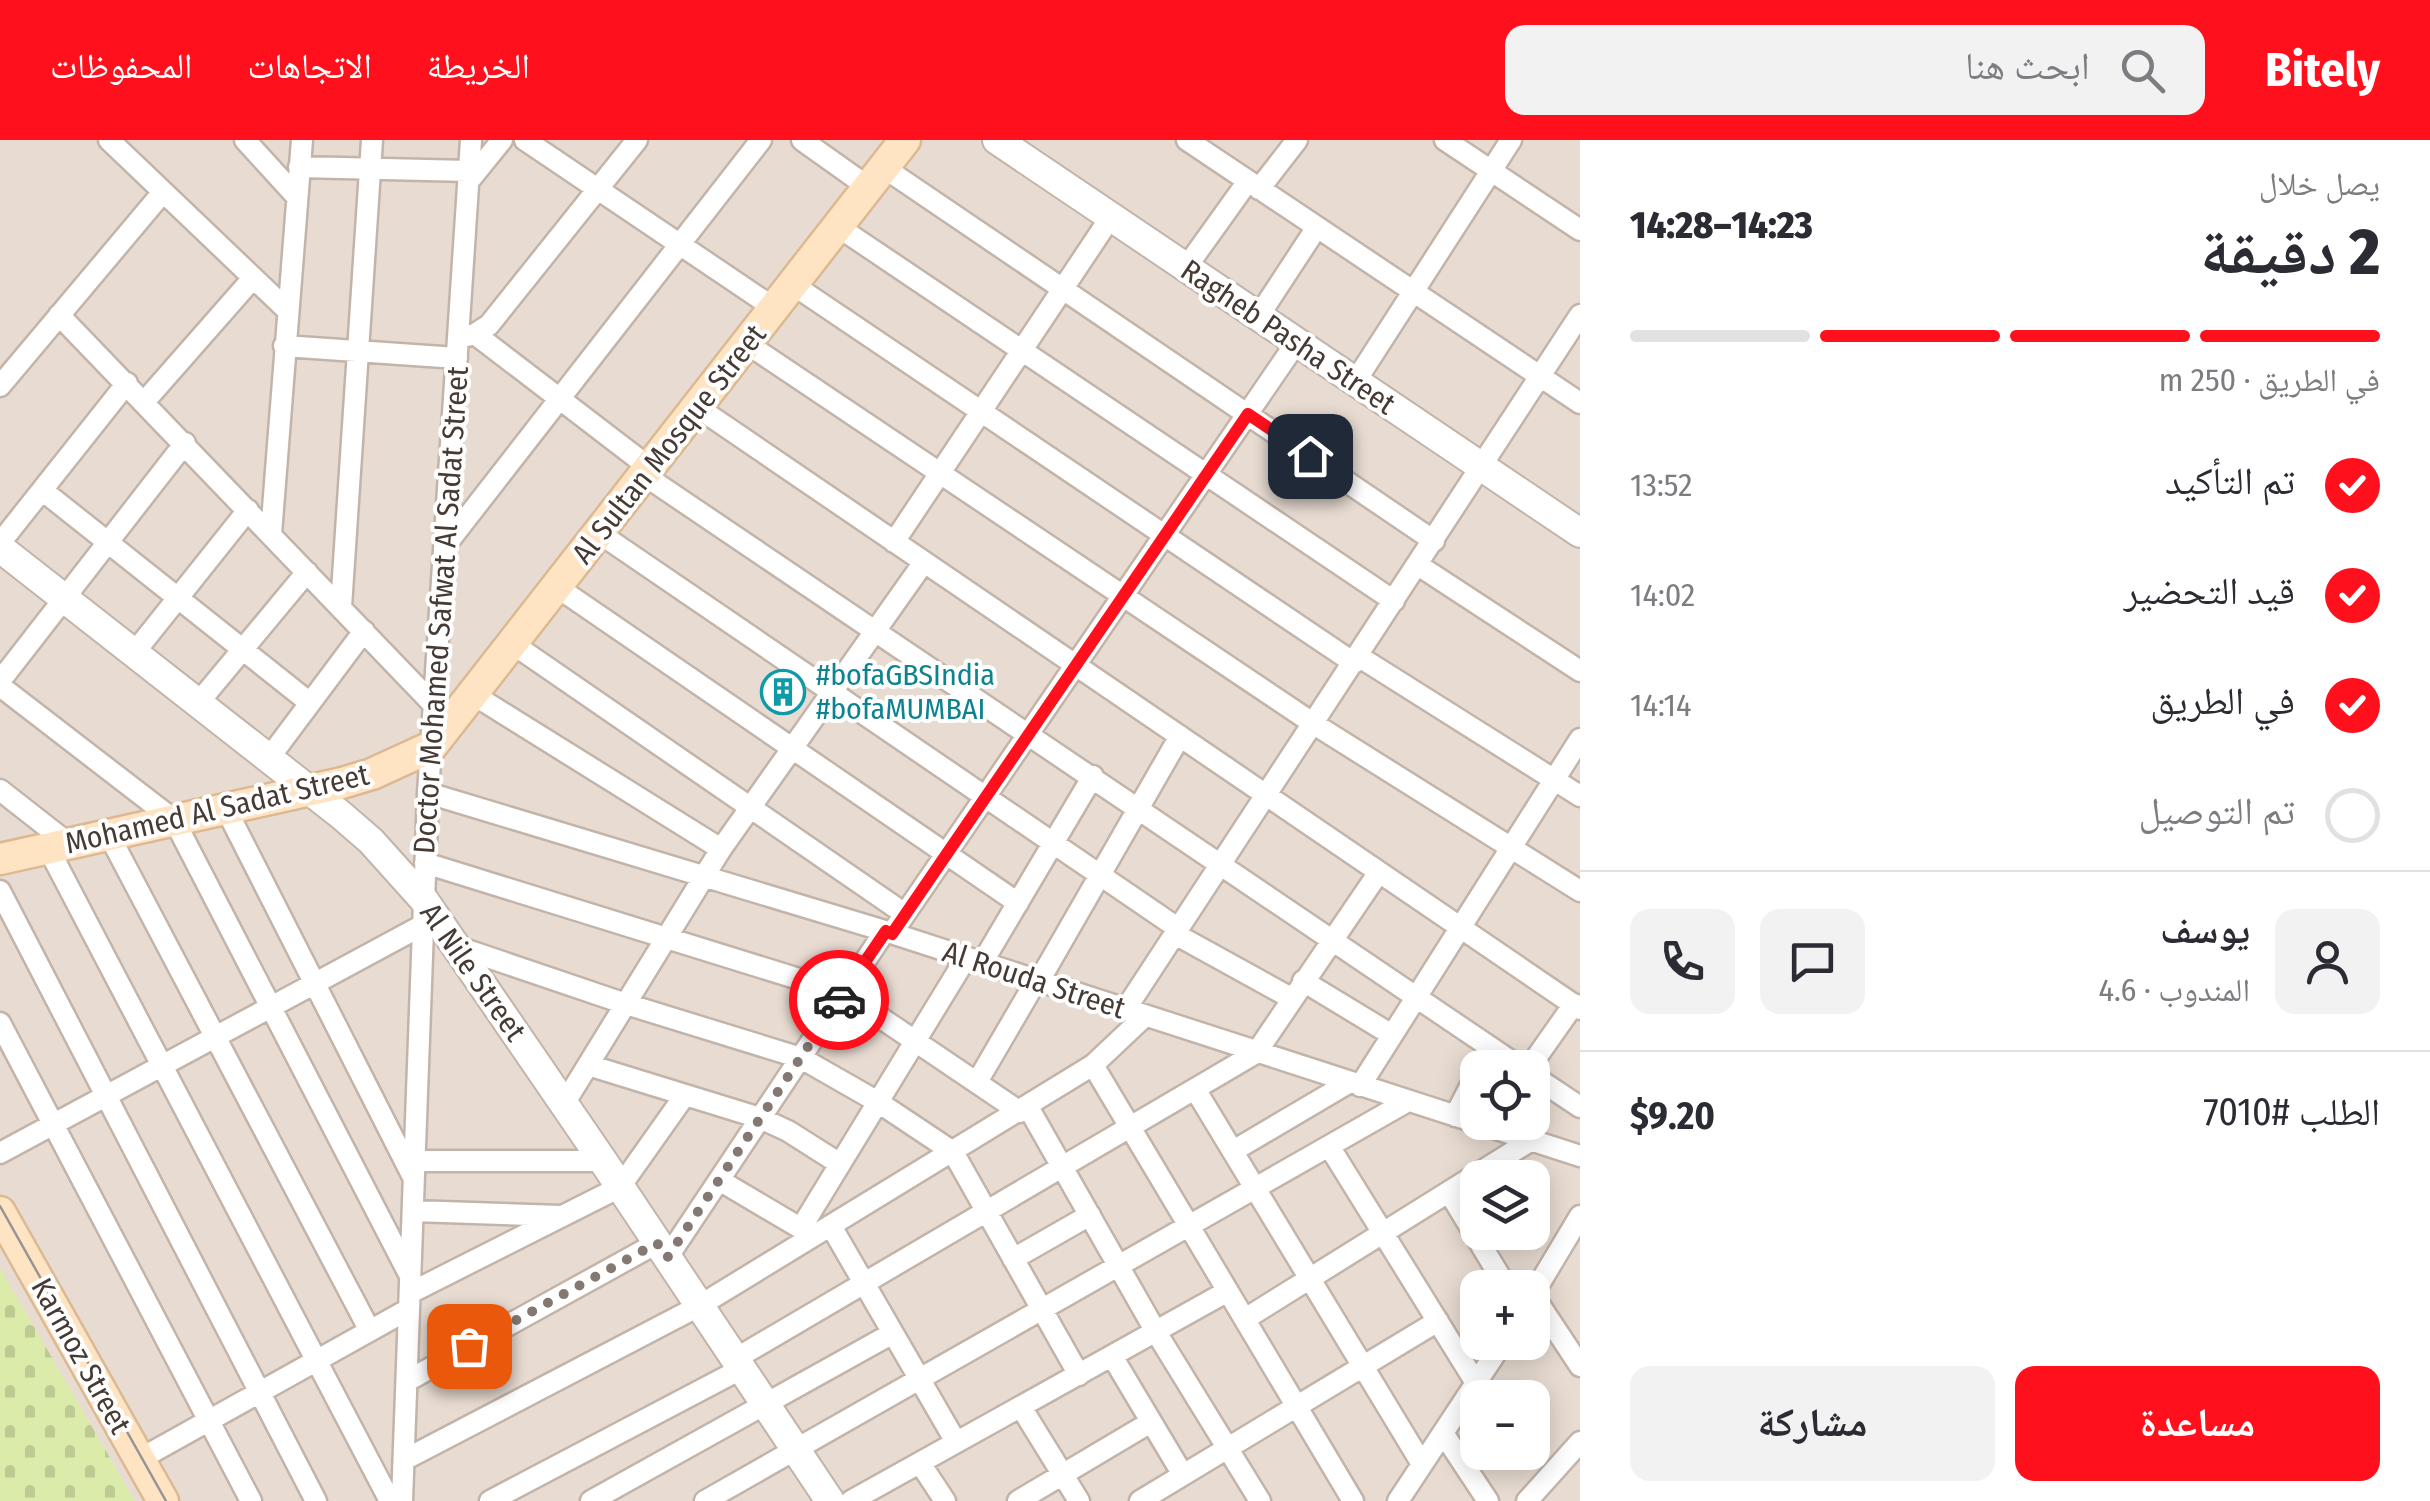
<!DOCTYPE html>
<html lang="ar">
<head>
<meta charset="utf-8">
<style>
  :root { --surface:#fff; --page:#f2f2f3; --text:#2b2b33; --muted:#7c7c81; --line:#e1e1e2; --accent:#ff101c }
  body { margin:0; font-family:"Fira Sans Condensed","Noto Naskh Arabic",sans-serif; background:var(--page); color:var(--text); direction:rtl; height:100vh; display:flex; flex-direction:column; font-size:38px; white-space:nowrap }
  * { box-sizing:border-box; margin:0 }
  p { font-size:32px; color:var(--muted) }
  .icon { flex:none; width:55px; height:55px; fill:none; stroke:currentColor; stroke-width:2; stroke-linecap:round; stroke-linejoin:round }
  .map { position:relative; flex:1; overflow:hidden; direction:ltr }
  .sheet { display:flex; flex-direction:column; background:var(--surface); width:850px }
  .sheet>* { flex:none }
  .controls { position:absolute; left:1460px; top:910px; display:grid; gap:20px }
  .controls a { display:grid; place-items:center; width:90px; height:90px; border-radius:20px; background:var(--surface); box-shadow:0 5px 25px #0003; font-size:50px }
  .pin { position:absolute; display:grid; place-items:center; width:85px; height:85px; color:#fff; margin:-42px; border-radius:20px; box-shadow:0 5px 15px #0006 }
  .courier { position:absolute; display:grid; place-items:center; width:100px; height:100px; margin:-50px; border:8px solid #ff101c; border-radius:50%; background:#fff; color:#222; box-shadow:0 2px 12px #0007 }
  .summary em { font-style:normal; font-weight:800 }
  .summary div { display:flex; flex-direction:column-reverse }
  .summary { display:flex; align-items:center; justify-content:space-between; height:170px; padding:0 50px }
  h1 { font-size:65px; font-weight:800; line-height:75px }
  .bar { display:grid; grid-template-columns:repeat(4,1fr); gap:15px 10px; align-content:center; height:120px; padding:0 50px }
  .bar i { height:12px; border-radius:8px; background:var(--line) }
  .bar .on { background:var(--accent) }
  .bar p { grid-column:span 4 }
  .line { display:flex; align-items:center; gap:25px; padding:0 50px; border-top:2px solid var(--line) }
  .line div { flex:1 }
  .round { display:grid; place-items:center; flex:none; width:105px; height:105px; border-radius:20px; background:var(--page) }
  ol { padding:0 50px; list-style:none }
  li { display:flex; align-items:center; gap:30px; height:110px }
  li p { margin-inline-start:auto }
  li .icon { padding:10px; border-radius:50%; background:var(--accent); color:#fff; stroke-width:4 }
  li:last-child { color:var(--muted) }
  li i { width:55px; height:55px; border:5px solid var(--line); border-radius:50% }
  .primary-button { display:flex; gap:20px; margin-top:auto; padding:20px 50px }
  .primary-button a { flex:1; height:115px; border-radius:20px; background:var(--accent); color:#fff; font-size:40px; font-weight:800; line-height:115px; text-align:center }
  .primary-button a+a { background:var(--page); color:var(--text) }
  header { display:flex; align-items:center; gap:60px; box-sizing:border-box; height:140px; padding:0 50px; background:var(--accent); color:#fff }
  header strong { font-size:48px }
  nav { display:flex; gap:55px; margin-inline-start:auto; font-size:35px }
  .search { width:700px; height:90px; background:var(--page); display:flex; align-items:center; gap:25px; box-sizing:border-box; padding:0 35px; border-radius:20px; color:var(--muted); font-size:38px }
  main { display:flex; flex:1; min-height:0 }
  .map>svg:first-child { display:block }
  .residential { fill:#e8dcd2; fill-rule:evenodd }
  .cemetery { fill:url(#cemetery-stones) }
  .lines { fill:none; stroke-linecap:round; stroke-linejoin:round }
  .minor-casing { stroke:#c3b4a9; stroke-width:25 }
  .tertiary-casing { stroke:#c3b4a9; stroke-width:32 }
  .secondary-casing { stroke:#dbb992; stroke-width:35 }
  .minor { stroke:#fff; stroke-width:20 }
  .tertiary { stroke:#fff; stroke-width:28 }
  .secondary { stroke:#ffe4c3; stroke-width:30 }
  .tram { stroke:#959595; stroke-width:2.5 }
  .done { stroke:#837972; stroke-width:10; stroke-dasharray:0 18 }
  .route { stroke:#ff101c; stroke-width:12 }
  .labels { text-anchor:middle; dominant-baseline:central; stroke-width:8; stroke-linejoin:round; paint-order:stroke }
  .street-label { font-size:30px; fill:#463b34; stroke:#fff }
  .culture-label { font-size:30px; fill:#0d838f; stroke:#fff; text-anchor:start }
</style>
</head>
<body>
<header>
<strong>Bitely</strong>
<div class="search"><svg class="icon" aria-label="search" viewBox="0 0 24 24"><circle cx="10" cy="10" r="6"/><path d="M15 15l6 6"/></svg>ابحث هنا</div>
<nav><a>الخريطة</a><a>الاتجاهات</a><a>المحفوظات</a></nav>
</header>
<main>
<section class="sheet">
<div class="summary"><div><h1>2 دقيقة</h1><p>يصل خلال</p></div><em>14:23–14:28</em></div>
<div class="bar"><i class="on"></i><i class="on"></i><i class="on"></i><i></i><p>في الطريق · 250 m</p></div>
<ol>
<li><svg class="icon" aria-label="check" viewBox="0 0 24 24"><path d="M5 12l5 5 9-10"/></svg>تم التأكيد<p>13:52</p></li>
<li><svg class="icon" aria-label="check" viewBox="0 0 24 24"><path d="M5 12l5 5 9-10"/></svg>قيد التحضير<p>14:02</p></li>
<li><svg class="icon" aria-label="check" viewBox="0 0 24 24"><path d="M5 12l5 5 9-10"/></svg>في الطريق<p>14:14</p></li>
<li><i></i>تم التوصيل</li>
</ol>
<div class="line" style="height:180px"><a class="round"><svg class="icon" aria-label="person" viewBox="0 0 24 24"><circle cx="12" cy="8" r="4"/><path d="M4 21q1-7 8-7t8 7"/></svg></a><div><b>يوسف</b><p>المندوب · 4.6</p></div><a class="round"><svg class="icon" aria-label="chat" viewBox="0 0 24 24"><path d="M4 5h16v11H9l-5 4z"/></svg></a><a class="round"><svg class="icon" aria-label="phone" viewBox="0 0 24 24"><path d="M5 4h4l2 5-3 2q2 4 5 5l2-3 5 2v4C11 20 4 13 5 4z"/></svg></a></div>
<div class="line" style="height:130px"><div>الطلب #7010</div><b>$9.20</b></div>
<div class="primary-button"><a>مساعدة</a><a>مشاركة</a></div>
</section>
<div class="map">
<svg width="1580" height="1361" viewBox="0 0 1580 1361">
  <defs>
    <pattern id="cemetery-stones" width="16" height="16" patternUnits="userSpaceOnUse" patternTransform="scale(2.5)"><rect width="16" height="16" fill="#dbeba9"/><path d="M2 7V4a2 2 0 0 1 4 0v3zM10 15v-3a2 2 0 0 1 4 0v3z" fill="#bdca92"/></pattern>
  </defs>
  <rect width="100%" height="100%" fill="#f4ece4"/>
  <!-- residential -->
  <path class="residential" d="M0,0H1580V1361H0ZM1478,928H1532V982H1478ZM1478,1038H1532V1092H1478ZM1478,1148H1532V1202H1478ZM1478,1258H1532V1312H1478Z"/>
  <!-- cemetery -->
  <path class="cemetery" d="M0,1128L135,1361H0Z"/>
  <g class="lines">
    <defs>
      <path id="minor" d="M109,0L286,169
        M245,0L297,57
        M525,0L774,168
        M802,0L868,47
        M1187,0L1580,263
        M1445,0L1580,90
        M299,27L469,31
        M883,27L1434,401
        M468,42L502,0
        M1259,49L1297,0
        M837,86L1394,461
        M1185,129L1248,41
        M792,144L1354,523
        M59,175L434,565
        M1258,177L1317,87
        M475,194L650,328
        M458,198L475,194L489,185L637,0
        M746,203L1314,584L1580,751
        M284,206L457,218
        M1355,242L1511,0
        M0,246L163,52
        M145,261L253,138
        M697,267L1580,869
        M644,335L1521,928
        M42,350L310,563
        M599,393L1179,789
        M271,394L302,0
        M894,402L1110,78
        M0,403L127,243
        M445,406L761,0
        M1418,425L1580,531
        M557,447L1018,763
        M341,467L372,0
        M513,504L905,774
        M134,513L248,370
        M1358,516L1580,656
        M0,541L185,303
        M0,546L174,680L410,1136
        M474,555L721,709
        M199,562L307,432
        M269,618L364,491
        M0,650L69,704
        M428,653L885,791L1580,1016
        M226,669L413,1037
        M109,695L370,1191
        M48,708L390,1361
        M425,723L844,853L1020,972
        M0,751L316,1361
        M892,793L1296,203
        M1175,794L1291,858
        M455,806L626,864L801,918L878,962L953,1012L1079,1235
        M982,823L1093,636
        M1039,841L1180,596
        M1303,841L1392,895
        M1125,870L1580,175
        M0,883L251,1361
        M588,925L760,978L788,991L840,1024
        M1093,925L1353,1361
        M1529,928L1574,864
        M1532,935L1580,967
        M977,942L1036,841
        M1360,946L1580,599
        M1195,949L1422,1324
        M564,964L721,709L924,422
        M1028,967L1156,1192L1260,1361
        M1455,976L1478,931
        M1329,1006L1476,1243
        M1233,1011L1350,942
        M0,1013L423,785
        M415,1021H603
        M719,1040L812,1095
        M1449,1052L1507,1148
        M413,1071L561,1076
        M831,1086L956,1302
        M801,1088L966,818
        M667,1118L885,791
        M1013,1119L1090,1075
        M410,1153L620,1047L685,955
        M1533,1155L1580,1226
        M1532,1156L1580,1076
        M1245,1179L1530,1001
        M1112,1216L1183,1335
        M735,1219L1256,913L1379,732
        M407,1241L657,1103
        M1021,1267L1079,1361
        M1443,1293L1488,1361
        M140,1319L409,1169
        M404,1320L699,1166L1093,925L1145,876
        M920,1323L945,1361
        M402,1361L428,653L471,0
        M490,1361L741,1229
        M591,1361L893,1193
        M705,1361L1408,961
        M851,1361L1228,1151
        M1018,1361L1151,1282
        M1140,1361L1438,1181
        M1398,1361L1503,1202
        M1527,1361L1580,1302"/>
      <path id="tertiary" d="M997,0L1580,393
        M0,408L341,675L371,701L424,760L603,1021L830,1361"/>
      <path id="secondary" d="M0,719L342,643L372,634L431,607L905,0
        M0,1072L163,1361"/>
    </defs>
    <!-- minor casing -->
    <use href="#minor" class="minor-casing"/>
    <!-- tertiary casing -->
    <use href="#tertiary" class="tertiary-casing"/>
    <!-- secondary casing -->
    <use href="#secondary" class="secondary-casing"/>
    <!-- minor -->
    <use href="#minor" class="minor"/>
    <!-- tertiary -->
    <use href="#tertiary" class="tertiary"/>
    <!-- secondary -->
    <use href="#secondary" class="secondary"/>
    <!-- tram -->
    <path class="tram" d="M0,1066L166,1361"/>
  </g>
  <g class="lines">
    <!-- done -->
    <path class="done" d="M469,1206L657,1103L667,1118L839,860"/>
    <!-- route -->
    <path class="route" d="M839,860L886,791L892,794L1248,274L1310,316"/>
  </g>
  <!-- icons -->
  <defs>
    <symbol id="building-ring" viewBox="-11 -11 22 22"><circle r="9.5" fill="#fff" stroke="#0f9aa8" stroke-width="1.5"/><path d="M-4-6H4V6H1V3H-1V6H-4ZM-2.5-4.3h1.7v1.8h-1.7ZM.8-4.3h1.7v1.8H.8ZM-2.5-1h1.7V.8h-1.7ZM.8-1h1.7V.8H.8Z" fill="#0f9aa8"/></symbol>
  </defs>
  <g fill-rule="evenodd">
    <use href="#building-ring" x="758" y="527" width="50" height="50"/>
  </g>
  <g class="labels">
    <!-- street labels -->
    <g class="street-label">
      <text transform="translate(1288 197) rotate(34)">Ragheb Pasha Street</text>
      <text transform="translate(669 304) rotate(-52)">Al Sultan Mosque Street</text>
      <text transform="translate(441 470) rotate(-86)">Doctor Mohamed Safwat Al Sadat Street</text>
      <text transform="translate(217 669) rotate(-13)">Mohamed Al Sadat Street</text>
      <text transform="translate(473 832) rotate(55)">Al Nile Street</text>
      <text transform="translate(1034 840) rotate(18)">Al Rouda Street</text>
      <text transform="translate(81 1216) rotate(61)">Karmoz Street</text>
    </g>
    <!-- culture labels -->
    <g class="culture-label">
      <text x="816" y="535">#bofaGBSIndia<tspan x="816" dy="34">#bofaMUMBAI</tspan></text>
    </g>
  </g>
</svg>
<div class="controls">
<a><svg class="icon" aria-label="locate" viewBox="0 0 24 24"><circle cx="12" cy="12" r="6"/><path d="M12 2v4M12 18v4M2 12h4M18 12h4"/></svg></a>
<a><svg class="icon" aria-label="layers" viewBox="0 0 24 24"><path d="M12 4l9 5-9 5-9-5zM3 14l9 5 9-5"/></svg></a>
<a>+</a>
<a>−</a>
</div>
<div class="pin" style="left:469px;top:1206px;background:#ea580c"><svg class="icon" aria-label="bag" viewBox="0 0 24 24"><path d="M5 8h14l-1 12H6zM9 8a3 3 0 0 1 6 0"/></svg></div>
<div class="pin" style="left:1310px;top:316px;background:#1f2937"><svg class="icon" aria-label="home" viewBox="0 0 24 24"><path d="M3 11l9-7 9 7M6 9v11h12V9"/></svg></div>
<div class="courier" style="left:839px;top:860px"><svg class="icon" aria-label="car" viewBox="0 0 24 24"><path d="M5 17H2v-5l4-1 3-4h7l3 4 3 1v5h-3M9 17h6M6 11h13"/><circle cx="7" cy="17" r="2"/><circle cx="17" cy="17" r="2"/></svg></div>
</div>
</main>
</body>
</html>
